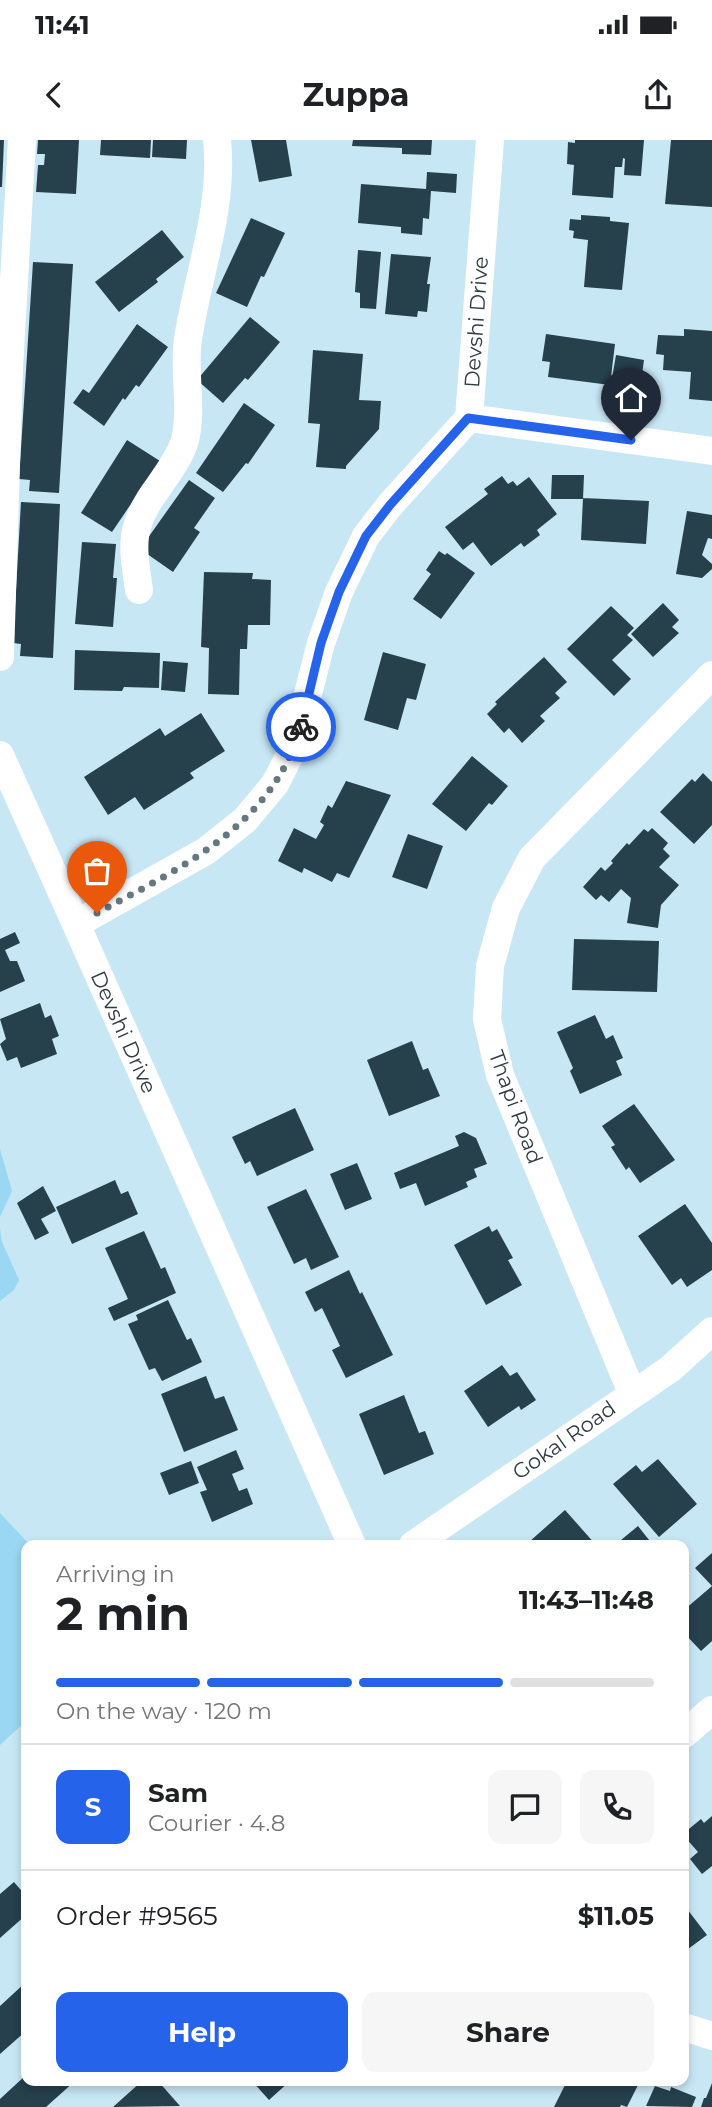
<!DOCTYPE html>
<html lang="en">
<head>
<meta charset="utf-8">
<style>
  :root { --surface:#fff; --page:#f6f6f6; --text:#202124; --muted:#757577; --line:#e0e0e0; --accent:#2563eb }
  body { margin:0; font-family:Montserrat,sans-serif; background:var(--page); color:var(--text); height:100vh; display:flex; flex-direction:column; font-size:26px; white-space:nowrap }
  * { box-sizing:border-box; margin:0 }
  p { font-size:23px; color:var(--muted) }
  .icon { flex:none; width:38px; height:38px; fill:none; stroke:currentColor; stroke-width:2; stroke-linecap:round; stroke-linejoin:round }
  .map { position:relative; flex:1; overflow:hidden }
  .sheet { position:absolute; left:21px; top:1400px; width:668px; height:546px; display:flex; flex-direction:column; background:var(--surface); border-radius:14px; box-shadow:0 4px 10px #0003 }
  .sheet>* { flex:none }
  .pin { position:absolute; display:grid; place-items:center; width:60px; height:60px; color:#fff; margin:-72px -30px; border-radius:50% 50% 50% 0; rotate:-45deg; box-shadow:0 0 7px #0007 }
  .pin .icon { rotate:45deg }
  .courier { position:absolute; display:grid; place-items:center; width:70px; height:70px; margin:-35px; border:5px solid #2563eb; border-radius:50%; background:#fff; color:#222; box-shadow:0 2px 9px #0007 }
  .head em { font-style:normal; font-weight:700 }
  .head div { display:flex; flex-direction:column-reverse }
  .head { display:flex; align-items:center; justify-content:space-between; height:119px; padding:0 35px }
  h1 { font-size:46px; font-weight:700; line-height:52px }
  .bar { display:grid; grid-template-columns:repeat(4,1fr); gap:10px 7px; align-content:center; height:84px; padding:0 35px }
  .bar i { height:9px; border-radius:5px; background:var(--line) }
  .bar .current { background:var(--accent) }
  .bar p { grid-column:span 4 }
  .line { display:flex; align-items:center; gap:18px; padding:0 35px; border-top:2px solid var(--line) }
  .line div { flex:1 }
  .round { display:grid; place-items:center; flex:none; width:74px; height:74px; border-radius:14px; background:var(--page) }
  .button { display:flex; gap:14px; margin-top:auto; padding:14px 35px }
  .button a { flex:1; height:80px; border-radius:14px; background:var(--accent); color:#fff; font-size:28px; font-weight:700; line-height:80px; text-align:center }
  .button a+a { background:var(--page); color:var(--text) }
  .status { display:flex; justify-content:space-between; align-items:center; height:49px; padding:0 35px; background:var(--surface); direction:ltr }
  .status svg { height:19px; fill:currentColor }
  header { display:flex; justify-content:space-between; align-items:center; height:91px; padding:0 35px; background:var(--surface); font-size:32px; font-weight:700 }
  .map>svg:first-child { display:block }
  .green { fill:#99d7f2 }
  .building { fill:#26404c }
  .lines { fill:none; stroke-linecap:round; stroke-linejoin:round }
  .street { stroke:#fff; stroke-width:28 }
  .done { stroke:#657880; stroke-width:7; stroke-dasharray:0 12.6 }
  .route { stroke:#2563eb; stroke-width:9 }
  .labels { text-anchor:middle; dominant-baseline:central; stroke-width:7; stroke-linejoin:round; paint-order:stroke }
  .street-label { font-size:21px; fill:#303c41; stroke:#fff }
</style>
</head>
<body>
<div class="status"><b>11:41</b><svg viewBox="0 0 49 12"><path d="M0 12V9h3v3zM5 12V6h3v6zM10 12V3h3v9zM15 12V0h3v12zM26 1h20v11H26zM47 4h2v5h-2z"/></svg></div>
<header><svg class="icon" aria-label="back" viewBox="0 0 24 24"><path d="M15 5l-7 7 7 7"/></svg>Zuppa<svg class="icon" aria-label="share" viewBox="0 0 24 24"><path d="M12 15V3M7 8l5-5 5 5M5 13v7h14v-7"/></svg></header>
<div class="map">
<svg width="712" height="1967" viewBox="0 0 712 1967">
  <rect width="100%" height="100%" fill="#c8e7f5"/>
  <!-- green -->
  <path class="green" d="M0,1009L12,1051L0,1077Z
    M0,1089L2,1102L19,1140L14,1150L0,1161Z
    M0,1373L30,1405H26V1581L0,1605Z"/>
  <!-- building -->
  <path class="building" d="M0,0H4L2,47H0Z
    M38,0H79L76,54L36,52L38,25H44L45,14H37Z
    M101,0H151L150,18L100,15Z
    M153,0H187L186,19L152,17Z
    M251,0H286L292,36L259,42Z
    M353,0H432L431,15L402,14V8L352,6Z
    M575,0H644L641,36L624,35L625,19L623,18L622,27H615L613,58L572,55L574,25L567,24L568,2L575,3Z
    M671,0H712V67L665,64Z
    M427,32L457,34L456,53L431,51L429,79L423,78L422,95L401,93V87L358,83L361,44L426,49Z
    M581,75L610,77V81L629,83L622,150L584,147L588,100L573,98L574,91L569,90L570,79L581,80Z
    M251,78L285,93L264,137L261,136L247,167L216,153Z
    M162,90L184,117L156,139L158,142L119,172L95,142Z
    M358,110L381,112L376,169L360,168V153L355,152Z
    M391,114L431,117L427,144H430L427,172L418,171L417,177L385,174Z
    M33,122L73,124L59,353L29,351L30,340L19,339Z
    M250,177L280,202L248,240L245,238L223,263L197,240Z
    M137,184L168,207L139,247L136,245L125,260L123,258L104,286L73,263L83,249L89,253Z
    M684,189L712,191V261L689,259L691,232L663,230L664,215L656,214L658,195L684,196Z
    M546,194L615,204L610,245L548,237L550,222L542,221Z
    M313,210L363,214L359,260L381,261L379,289L346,326V329L316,327L320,284L308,283Z
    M616,215L644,220L640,248L611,244Z
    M244,263L275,285L248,324L246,323L223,352L196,333Z
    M127,300L160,321L112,392L81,373Z
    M552,335H584L583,359H551Z
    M502,336L508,344L513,341L517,346L529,337L557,374L537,390L540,395L524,407L521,403L491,426L473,402L463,410L445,387L488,354L484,349Z
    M189,340L215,358L194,388L200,392L173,432L140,409Z
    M583,358L649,361L646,404L581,400Z
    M21,362L60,364L53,518L20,516L21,504L13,503Z
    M687,371L712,375V399L708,398L702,415L712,424V429L702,438L676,434Z
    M82,402L116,404L113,438H117L113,487L75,484Z
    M439,411L445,415L447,413L475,433L441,479L413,459L431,434L426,430Z
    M204,432L253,433L252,439L271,440L270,485H248L247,509H240L239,555L208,554L209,508L201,507Z
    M663,463L679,480L672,487L679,493L653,517L631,494Z
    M611,466L634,488L627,495L633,500L612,520L631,539L614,556L567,509Z
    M75,510L160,513L159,548L124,547L122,551L74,550Z
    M383,512L426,524L416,560L407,558L398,590L364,580Z
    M544,517L567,542L555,553L560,558L540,576L545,581L522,603L509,588L504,593L487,574L497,564L495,562Z
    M163,521L188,523L185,552L161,550Z
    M201,573L225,611L190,633L194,638L144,670L135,657L108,675L84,637L160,588L165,596Z
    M472,616L508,646L492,665L489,663L466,691L432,664Z
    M703,633L712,642V685L694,704L660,672L692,639L695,642Z
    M346,641L391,655L349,738L337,733L332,742L304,728L302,733L278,721L294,688L316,699L324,685L320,682L328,665L332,668Z
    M652,688L668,703L663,709L670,716L659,727L679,745L661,765L658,788L627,783L631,758L621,749L609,762L601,755L596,760L583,747L601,727L605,731L613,723L611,721L627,703L629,705L644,689L648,692Z
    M408,694L443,706L427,749L392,737Z
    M15,792L20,803L5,810L10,821H17L25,841L0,852V799Z
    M574,799L659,801L657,852L572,850Z
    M40,863L45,878L51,875L59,896L52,899L57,914L21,928L17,917L7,921L0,904L6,899L0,879Z
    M595,875L606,899L613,895L623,918L616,921L622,935L580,954L570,931L573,928L557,892Z
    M412,901L423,930L428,928L440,956L389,976L367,920Z
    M634,964L675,1020L640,1043L629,1027L626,1030L611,1007L615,1005L602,986Z
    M295,968L314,1010L257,1036L250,1021L245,1024L232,997Z
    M464,992L476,998L487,1024L474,1029L477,1037L466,1042L468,1047L425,1066L416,1043L400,1049L394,1033L459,1006L455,996Z
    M357,1023L372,1059L345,1070L330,1034Z
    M115,1040L121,1054L128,1051L138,1074L72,1104L56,1067Z
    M43,1046L56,1071L41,1079L49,1093L35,1100L17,1063Z
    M306,1049L339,1117L311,1130L306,1118L294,1124L267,1067Z
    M685,1064L712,1103V1130L687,1147L681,1138L672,1145L638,1096Z
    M489,1086L492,1092L497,1089L513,1118L508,1120L522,1145L486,1165L454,1105Z
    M144,1091L161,1129L165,1127L176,1153L114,1181L108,1168L128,1159L105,1108Z
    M349,1130L360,1154L362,1152L393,1215L346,1238L332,1210L340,1206L322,1168L315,1172L305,1152Z
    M168,1160L187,1200L191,1198L202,1222L162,1241L155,1228L149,1230L128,1184L138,1180L136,1175Z
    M502,1225L510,1236L517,1232L536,1260L521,1270L519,1266L488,1287L464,1251Z
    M206,1236L215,1259L224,1256L238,1290L184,1312L161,1254Z
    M404,1255L419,1293L425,1291L434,1314L384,1335L359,1274Z
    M236,1310L244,1329L232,1334L239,1351L247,1348L253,1364L212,1382L200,1352L207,1350L197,1327Z
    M658,1319L697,1364L659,1397L613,1344L636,1325L642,1332Z
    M191,1321L199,1343L169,1355L160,1333Z
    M565,1370L596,1405H532L529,1402Z
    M638,1386L653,1405H615Z
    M712,1413V1501L701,1511L684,1493V1470L712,1446L695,1428Z
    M712,1676V1726L702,1734L690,1719L698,1712L684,1696V1693L701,1679L704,1683Z
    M14,1742L26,1756V1775L0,1798V1754Z
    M684,1765L707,1795L684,1812Z
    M26,1842V1891L0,1914V1866Z
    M26,1935V1941H75L46,1967H0V1959Z
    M142,1941H158L180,1966L113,1967Z
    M252,1941H290L269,1960Z
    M567,1941H640L627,1967L621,1965L620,1967H554Z
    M712,1943V1967H701L704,1958H706Z
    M655,1946L670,1951L671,1947L696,1957L692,1967L646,1966Z"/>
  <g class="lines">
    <!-- street -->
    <path class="street" d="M469,278L712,311
      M139,450C132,403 129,386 159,346C169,331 180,317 185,300C193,266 183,233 188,199C198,133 224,68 217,0
      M0,517L9,229L22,0
      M0,615L76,784
      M632,1253L500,935L487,879L490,826L506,768L532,718L712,535
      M352,1405L76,784L206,711L245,680L275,644L295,605L321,503L339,452L366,396L390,365L469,278L490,0
      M413,1405L670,1229L712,1191
      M684,1594L712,1570
      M684,1887L712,1896"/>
  </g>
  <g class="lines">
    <!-- done -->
    <path class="done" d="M97,773C182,727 271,687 301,587"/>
    <!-- route -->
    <path class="route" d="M301,587L321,503L339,452L366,396L390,365L468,278L631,300"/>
  </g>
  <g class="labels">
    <!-- street labels -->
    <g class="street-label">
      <text transform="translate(476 182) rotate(-86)">Devshi Drive</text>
      <text transform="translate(124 892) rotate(66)">Devshi Drive</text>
      <text transform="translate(516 967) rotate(70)">Thapi Road</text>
      <text transform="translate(564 1300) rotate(-35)">Gokal Road</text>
    </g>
  </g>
</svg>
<div class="pin" style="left:97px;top:773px;background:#ea580c"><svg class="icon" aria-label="bag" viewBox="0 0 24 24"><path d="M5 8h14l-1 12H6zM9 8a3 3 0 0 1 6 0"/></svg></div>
<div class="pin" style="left:631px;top:300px;background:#1f2937"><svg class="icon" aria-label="home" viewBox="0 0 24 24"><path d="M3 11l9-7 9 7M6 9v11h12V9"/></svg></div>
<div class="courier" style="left:301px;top:587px"><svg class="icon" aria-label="bike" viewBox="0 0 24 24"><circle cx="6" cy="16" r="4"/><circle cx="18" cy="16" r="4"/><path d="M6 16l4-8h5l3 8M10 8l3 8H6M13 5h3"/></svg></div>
<section class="sheet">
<div class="head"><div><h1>2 min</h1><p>Arriving in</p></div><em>11:43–11:48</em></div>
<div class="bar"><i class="current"></i><i class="current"></i><i class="current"></i><i></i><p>On the way · 120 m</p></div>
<div class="line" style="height:126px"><b class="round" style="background:var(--accent);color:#fff">S</b><div><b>Sam</b><p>Courier · 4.8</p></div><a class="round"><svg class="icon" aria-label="chat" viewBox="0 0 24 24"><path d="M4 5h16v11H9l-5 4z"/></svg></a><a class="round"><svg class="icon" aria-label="phone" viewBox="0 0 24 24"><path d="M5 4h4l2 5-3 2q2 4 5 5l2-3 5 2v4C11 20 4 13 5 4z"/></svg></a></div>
<div class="line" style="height:91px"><div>Order #9565</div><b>$11.05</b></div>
<div class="button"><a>Help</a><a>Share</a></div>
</section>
</div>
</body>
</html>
